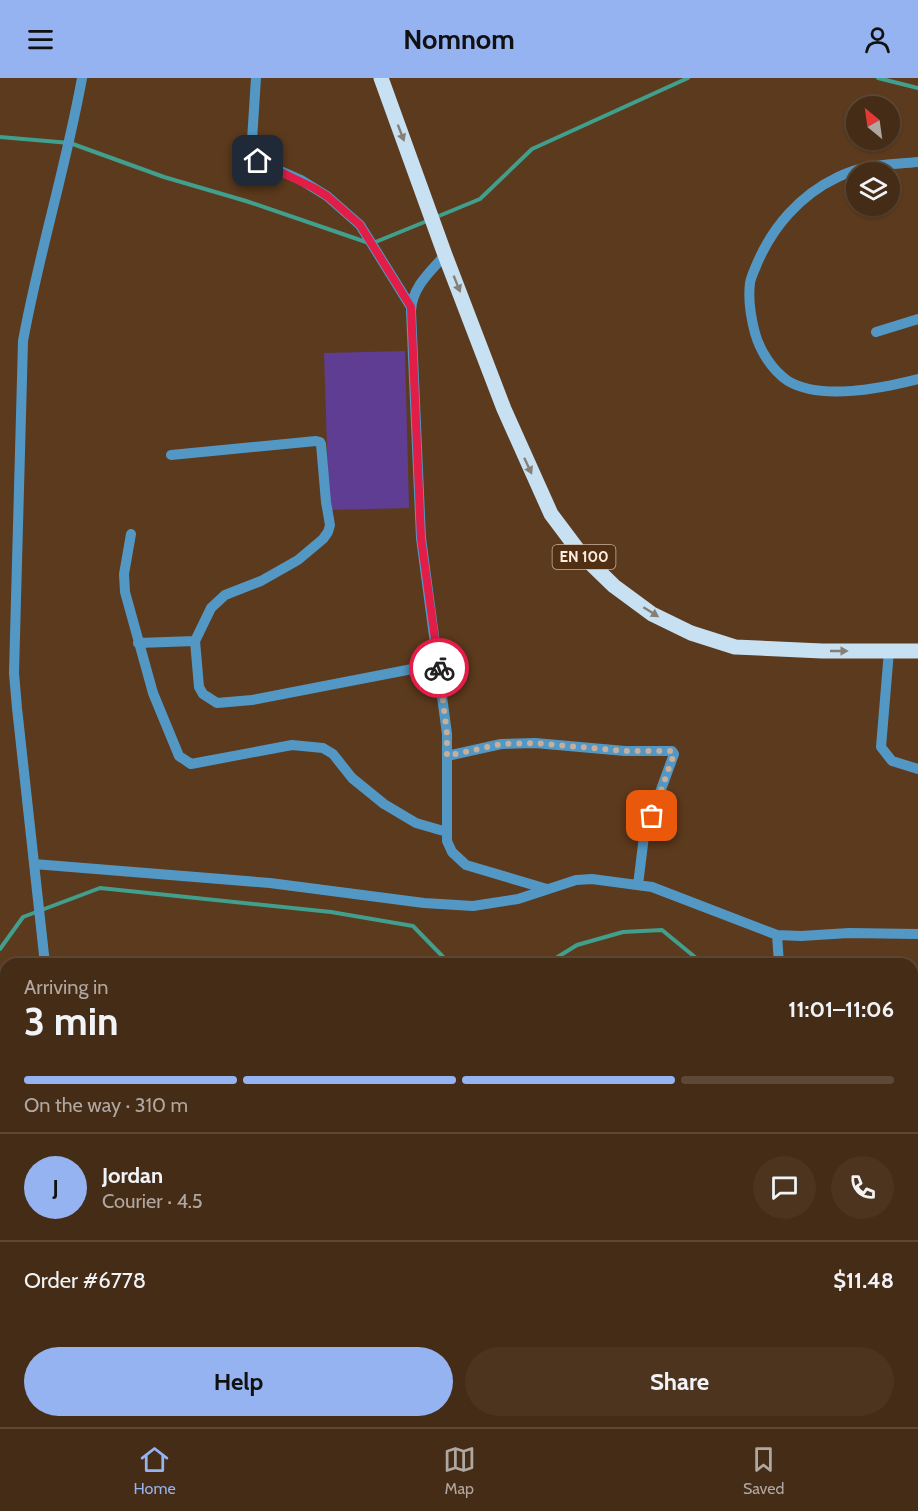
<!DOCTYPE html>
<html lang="en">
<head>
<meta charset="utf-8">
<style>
  :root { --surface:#452c16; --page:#4c341f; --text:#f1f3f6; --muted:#b0a7a1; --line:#5d4835; --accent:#95b2f1 }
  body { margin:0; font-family:Cabin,sans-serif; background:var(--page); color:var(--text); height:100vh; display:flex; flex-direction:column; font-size:22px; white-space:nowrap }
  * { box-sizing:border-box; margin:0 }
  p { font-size:20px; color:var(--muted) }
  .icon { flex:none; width:33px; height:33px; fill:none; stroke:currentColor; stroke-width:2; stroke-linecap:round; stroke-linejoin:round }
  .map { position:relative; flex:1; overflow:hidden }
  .panel { position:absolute; left:0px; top:880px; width:918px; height:470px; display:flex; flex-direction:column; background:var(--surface); border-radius:18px 18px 0 0; box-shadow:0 2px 4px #0004,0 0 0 2px var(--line) }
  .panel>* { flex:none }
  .needle { width:39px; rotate:331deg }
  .buttons { position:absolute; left:846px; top:18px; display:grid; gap:12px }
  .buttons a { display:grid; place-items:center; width:54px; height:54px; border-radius:50%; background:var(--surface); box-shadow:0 2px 4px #0004,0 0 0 2px var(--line); font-size:30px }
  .pin { position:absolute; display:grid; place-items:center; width:51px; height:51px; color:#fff; margin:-26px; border-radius:12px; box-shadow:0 3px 9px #0006 }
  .courier { position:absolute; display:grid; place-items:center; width:60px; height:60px; margin:-30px; border:4px solid #e11d48; border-radius:50%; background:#fff; color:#222; box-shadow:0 2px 8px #0007 }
  .head em { font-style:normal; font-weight:800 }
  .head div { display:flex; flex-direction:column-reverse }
  .head { display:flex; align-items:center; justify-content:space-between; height:102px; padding:0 24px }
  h1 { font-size:39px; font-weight:800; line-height:45px }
  .bar { display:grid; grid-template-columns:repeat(4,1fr); gap:9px 6px; align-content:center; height:72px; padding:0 24px }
  .bar i { height:8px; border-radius:4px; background:var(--line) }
  .bar .active { background:var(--accent) }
  .bar p { grid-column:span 4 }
  .line { display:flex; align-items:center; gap:15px; padding:0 24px; border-top:2px solid var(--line) }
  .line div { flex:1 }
  .round { display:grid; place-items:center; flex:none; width:63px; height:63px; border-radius:32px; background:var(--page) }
  .cta { display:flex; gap:12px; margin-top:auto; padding:12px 24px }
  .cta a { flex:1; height:69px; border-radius:36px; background:var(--accent); color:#111; font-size:24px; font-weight:800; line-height:69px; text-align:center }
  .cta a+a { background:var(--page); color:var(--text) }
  header { display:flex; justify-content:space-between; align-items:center; height:78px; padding:0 24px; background:var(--accent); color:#111; font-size:27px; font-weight:800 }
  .tabs { display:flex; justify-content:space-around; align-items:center; height:84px; border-top:2px solid var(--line); background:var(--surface); font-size:16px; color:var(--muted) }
  .tabs a { display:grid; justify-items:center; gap:3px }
  .tabs .active { color:var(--accent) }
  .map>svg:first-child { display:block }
  .green { fill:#5e3d92 }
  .water { fill:#419f8d }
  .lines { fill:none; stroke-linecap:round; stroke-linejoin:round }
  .stream { stroke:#419f8d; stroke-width:4 }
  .minor { stroke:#5398c5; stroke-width:10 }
  .primary { stroke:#c7e0f2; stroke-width:15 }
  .oneway { fill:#867f77 }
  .done { stroke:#c5ae9b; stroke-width:6; stroke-dasharray:0 10.8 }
  .route { stroke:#e11d48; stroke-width:8 }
  .labels { text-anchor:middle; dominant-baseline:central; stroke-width:6; stroke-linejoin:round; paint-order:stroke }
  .shield { fill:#512f12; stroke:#cab3a2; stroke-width:1.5 }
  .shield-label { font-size:15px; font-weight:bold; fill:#feecdf }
</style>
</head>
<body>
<header><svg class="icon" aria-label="menu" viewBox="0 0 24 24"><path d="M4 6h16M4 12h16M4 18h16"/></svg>Nomnom<svg class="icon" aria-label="person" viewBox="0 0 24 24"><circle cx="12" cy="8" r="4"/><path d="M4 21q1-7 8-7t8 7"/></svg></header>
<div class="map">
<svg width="918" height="1349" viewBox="0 0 918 1349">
  <rect width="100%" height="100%" fill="#5c3a1d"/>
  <!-- green -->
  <path class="green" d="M405,273L409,430L329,432L324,275Z"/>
  <!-- water -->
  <path class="water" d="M0,1275L6,1280V1344H62L57,1349H0Z"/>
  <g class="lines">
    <!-- stream -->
    <path class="stream" d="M878,0L918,10
      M0,59L70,65L164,99L246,123L366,164
      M434,140L480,121L532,71L688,0
      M373,165L427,143
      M0,871L23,839L100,810L331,834L413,848L450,886
      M526,886L556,880L577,867L623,854L662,852L701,884L709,886
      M912,947L918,946"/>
    <!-- minor -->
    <path class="minor" d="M256,0L252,62L258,83L301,102L327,118L360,147L411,229
      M918,84C890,87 863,86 838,99C800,117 772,149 756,188C754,193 751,199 750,205C748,221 751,240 755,255C760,273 772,292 788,303C822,323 882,310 918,301
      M445,177C430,194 412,209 411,233L421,460L447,656V763L452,774L466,787L547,811
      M876,254L918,241
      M171,377L316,363L320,364L321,366L326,424L330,447L328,454L323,461L298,482L261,503L225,517L211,530L195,563L199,609L203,616L217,625L252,622L438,586
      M131,456L124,496L125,514L153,615L179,678L191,686L292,667L323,670L333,676L352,700L384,726L416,745L447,754
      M138,565L195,563
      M889,573L881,669L892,683L918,691
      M447,678L501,666L535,665L625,673H672L674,676L644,758L638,807
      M34,786L270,805L424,825L473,828L518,821L576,802L592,801L652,809L777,857L779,886
      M777,857L801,858L849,855L918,856
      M45,886L17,630L14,595L23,263C39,175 66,89 82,0
      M912,1121L918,1120
      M912,1213L918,1216
      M912,1283L918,1282
      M98,1344L99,1349
      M622,1349L628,1344"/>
    <!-- primary -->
    <path class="primary" d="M381,0L445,177L504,331L551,436L581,476L614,508L652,536L691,555L735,569L822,573H918"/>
  </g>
  <!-- one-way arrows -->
  <defs><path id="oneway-solid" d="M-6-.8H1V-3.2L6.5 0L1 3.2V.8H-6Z" transform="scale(1.5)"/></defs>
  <g class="oneway">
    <use href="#oneway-solid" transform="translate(401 55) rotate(69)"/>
    <use href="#oneway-solid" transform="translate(457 206) rotate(68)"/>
    <use href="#oneway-solid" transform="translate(528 388) rotate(65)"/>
    <use href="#oneway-solid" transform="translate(651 534) rotate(32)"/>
    <use href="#oneway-solid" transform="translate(839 573)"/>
  </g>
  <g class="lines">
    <!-- done -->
    <path class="done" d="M439,590L447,656V678L501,666L535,665L625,673H672L674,676L652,738"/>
    <!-- route -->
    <path class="route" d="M258,83L314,110L327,118L360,147L411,229L421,460L439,590"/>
  </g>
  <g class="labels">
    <!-- shield labels -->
    <rect class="shield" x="552.5" y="467" width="63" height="24" rx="4.5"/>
    <g class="shield-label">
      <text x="584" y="479">EN 100</text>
    </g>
  </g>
</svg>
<div class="buttons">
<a><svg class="needle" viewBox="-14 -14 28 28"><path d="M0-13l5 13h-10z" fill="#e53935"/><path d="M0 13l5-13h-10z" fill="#b0a7a1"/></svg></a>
<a><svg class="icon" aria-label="layers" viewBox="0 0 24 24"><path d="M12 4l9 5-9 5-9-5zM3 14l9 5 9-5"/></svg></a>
</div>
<div class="pin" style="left:652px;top:738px;background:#ea580c"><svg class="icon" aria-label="bag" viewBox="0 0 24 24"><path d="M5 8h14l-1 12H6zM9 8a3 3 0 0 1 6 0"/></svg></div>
<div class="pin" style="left:258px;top:83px;background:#1f2937"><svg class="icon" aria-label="home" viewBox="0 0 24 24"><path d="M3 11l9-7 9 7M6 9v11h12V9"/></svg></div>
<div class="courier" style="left:439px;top:590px"><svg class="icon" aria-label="bike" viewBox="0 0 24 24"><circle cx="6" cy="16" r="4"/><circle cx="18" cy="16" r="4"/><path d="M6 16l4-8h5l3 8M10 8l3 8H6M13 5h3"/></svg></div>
<section class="panel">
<div class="head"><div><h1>3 min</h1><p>Arriving in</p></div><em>11:01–11:06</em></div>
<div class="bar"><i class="active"></i><i class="active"></i><i class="active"></i><i></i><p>On the way · 310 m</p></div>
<div class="line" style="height:108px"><b class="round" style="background:var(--accent);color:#111">J</b><div><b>Jordan</b><p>Courier · 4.5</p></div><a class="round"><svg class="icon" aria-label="chat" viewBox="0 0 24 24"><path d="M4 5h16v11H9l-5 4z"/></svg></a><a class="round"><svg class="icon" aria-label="phone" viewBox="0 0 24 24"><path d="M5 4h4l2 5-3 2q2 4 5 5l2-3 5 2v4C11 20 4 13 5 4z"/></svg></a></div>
<div class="line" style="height:78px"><div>Order #6778</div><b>$11.48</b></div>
<div class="cta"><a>Help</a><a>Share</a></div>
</section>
</div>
<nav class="tabs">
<a class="active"><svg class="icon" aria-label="home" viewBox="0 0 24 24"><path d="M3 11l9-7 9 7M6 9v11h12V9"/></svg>Home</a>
<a><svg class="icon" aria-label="map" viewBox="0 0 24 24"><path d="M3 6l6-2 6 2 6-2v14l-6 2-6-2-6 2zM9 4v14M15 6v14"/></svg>Map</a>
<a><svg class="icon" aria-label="saved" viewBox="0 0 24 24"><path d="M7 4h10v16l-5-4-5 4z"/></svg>Saved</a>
</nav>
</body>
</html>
